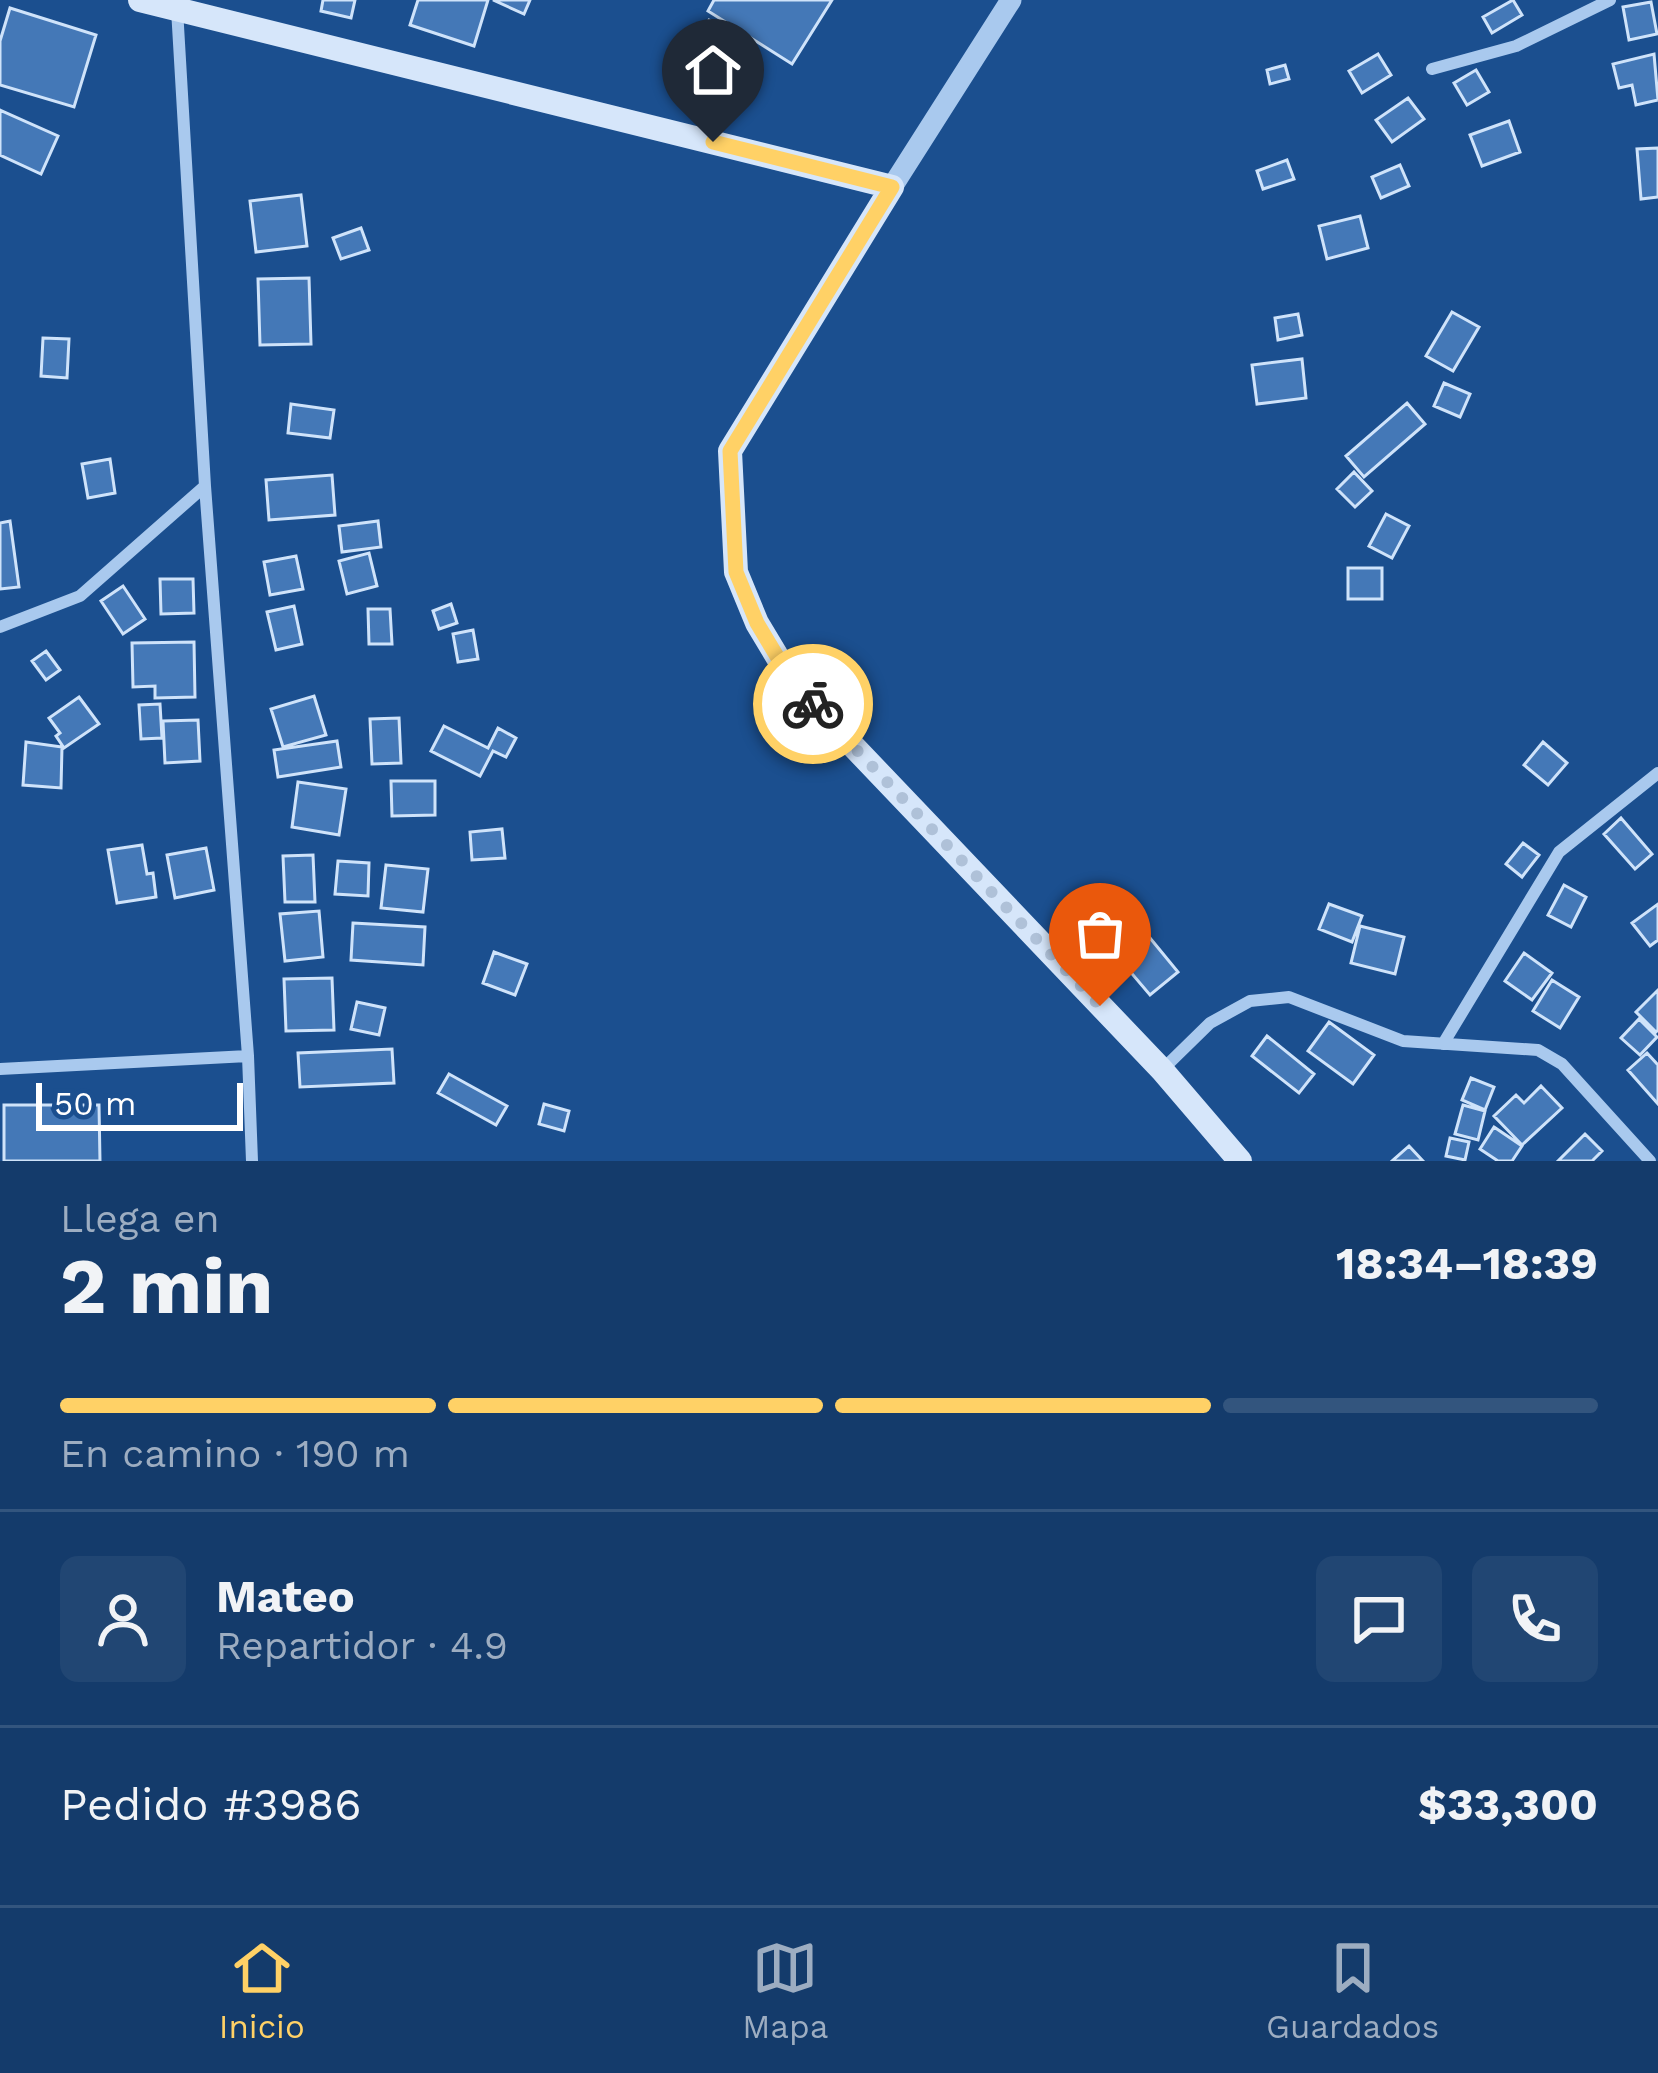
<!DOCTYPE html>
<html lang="es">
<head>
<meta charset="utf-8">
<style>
  :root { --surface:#143b6b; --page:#214673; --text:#f1f3f6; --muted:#9dadc1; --line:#33557e; --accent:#ffd166 }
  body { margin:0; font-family:"Work Sans",sans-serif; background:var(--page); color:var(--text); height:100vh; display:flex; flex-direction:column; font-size:45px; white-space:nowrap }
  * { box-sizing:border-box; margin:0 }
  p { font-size:39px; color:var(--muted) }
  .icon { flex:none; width:66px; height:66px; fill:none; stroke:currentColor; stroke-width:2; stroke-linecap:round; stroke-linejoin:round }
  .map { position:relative; height:1161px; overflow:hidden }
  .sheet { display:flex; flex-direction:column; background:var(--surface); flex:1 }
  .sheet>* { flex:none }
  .scale { position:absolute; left:36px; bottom:30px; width:207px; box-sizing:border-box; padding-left:12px; border:6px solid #fff; border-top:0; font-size:33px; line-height:42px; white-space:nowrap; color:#fff; -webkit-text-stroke:9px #1b4f8f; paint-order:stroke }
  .pin { position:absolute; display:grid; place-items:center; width:102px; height:102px; color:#fff; margin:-123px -51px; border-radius:50% 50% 50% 0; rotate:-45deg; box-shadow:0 0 12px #0007 }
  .pin .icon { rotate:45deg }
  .courier { position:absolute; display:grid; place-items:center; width:120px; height:120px; margin:-60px; border:9px solid #ffd166; border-radius:50%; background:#fff; color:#222; box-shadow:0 3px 15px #0007 }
  .headline em { font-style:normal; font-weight:700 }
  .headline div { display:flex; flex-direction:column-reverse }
  .headline { display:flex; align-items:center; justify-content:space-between; height:204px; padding:0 60px }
  h1 { font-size:78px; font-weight:700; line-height:90px }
  .bar { display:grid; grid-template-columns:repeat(4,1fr); gap:18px 12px; align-content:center; height:144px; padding:0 60px }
  .bar i { height:15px; border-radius:9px; background:var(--line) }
  .bar .current { background:var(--accent) }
  .bar p { grid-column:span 4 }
  .line { display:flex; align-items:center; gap:30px; padding:0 60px; border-top:3px solid var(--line) }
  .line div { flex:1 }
  .round { display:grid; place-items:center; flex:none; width:126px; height:126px; border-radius:18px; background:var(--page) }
  .dock { display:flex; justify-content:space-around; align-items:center; height:168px; border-top:3px solid var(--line); background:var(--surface); font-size:33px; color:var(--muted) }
  .dock a { display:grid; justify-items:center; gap:6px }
  .dock .current { color:var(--accent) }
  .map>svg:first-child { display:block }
  .building { fill:#4478b7; stroke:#cfe3fa; stroke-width:3 }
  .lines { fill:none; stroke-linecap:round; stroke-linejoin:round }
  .minor { stroke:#a9c9ee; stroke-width:12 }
  .tertiary { stroke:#a9c9ee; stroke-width:21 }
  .secondary { stroke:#d6e6fa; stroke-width:24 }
  .done { stroke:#afc1d8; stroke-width:12; stroke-dasharray:0 21.6 }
  .route { stroke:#ffd166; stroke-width:15 }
</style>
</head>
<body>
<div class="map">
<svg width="1658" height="1161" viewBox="0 0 1658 1161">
  <rect width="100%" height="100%" fill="#1b4f8f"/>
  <!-- building -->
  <path class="building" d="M323,0H355L351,18L321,11Z
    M418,0H488L474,46L410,25Z
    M493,0H530L524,14Z
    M714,0H832L792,64L708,11Z
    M1513,0L1522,15L1492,33L1483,17Z
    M1651,2L1657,34L1629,40L1623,7Z
    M10,8L96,35L74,107L0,85V41Z
    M709,20L734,34L706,85L681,71Z
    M1378,54L1391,75L1362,93L1349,71Z
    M1654,54L1658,100L1636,105L1632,85L1619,88L1613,64Z
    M1285,65L1289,79L1270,84L1267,70Z
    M1476,70L1489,92L1467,105L1454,83Z
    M1408,98L1424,119L1392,142L1376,120Z
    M0,110L58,136L41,174L0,155Z
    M1509,121L1520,152L1482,166L1470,135Z
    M1658,148V197L1641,199L1637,149Z
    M1287,160L1294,179L1263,189L1257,171Z
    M1400,165L1409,186L1381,198L1372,177Z
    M301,195L307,246L256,252L250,201Z
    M1360,216L1368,248L1327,259L1319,226Z
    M361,228L369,250L341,259L333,238Z
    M309,278L311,344L260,345L258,279Z
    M1452,312L1479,327L1453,371L1426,356Z
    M1298,314L1302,335L1278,340L1275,318Z
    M43,338L69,339L67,378L41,376Z
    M1302,359L1306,398L1257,404L1252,365Z
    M1444,383L1470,394L1460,417L1434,406Z
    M1407,403L1425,424L1364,477L1346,456Z
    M291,404L334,410L330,438L288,433Z
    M110,459L115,493L88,498L82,464Z
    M1354,472L1372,491L1355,507L1337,489Z
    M332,475L335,515L269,520L266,480Z
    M1386,514L1409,526L1392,558L1369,546Z
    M10,521L19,587L0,589V523Z
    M378,521L381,547L342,552L339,526Z
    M369,553L377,586L347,594L339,561Z
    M296,556L303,589L270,595L264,562Z
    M1348,568H1382V599H1348Z
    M160,579H193L194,613L161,614Z
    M123,586L145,619L123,634L101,601Z
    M451,604L457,623L439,629L433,611Z
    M294,606L302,644L276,650L267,612Z
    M368,609H390L392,644H369Z
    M473,630L478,659L458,662L453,634Z
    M194,642L195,697L155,698V686L133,687L132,643Z
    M46,651L60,670L46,680L32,661Z
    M314,696L326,735L283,747L271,709Z
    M79,697L99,724L64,748L56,736L60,733L49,718Z
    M160,704L162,738L141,739L139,705Z
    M399,718L401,763L372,764L370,719Z
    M198,720L200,761L165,763L163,721Z
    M444,726L488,748L498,728L516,738L506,757L493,751L480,776L431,751Z
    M337,741L341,767L278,777L274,750Z
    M26,742L62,747L61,788L23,785Z
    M1543,742L1567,763L1548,785L1524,765Z
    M391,781H435V815L392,816Z
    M298,782L346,789L339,835L292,827Z
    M1621,818L1652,854L1635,869L1604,834Z
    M502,829L505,858L472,860L470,832Z
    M1523,843L1539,855L1522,877L1506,864Z
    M142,845L147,874L153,873L156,897L117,903L108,850Z
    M206,848L214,890L175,898L167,855Z
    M313,855L315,902H285L283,856Z
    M338,861L369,863L368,896L335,894Z
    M386,865L428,869L423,912L381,908Z
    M1564,885L1586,897L1571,927L1548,915Z
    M1329,904L1362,916L1352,942L1319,929Z
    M1658,904V940L1650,946L1632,923Z
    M319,911L323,957L285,961L280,914Z
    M353,923L425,927L423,965L351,960Z
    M1360,926L1404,937L1395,974L1351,963Z
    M1150,938L1178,972L1150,995L1122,962Z
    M494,952L527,964L515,995L483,983Z
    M1524,953L1552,973L1532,1000L1505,981Z
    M332,978L334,1030L286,1031L284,979Z
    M1552,980L1579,997L1560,1028L1533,1011Z
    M1658,990V1030L1656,1032L1636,1012Z
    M357,1002L385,1008L379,1035L351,1029Z
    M1639,1019L1657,1037L1640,1055L1621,1038Z
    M1329,1022L1374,1055L1353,1084L1308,1051Z
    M1267,1036L1314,1074L1299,1093L1252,1056Z
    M392,1049L394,1083L300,1087L298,1053Z
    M1647,1053L1658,1065V1104L1628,1070Z
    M449,1074L507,1106L496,1125L438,1093Z
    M1471,1078L1494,1087L1485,1110L1462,1100Z
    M1541,1086L1562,1108L1522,1145L1494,1116L1516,1095L1524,1103Z
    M544,1104L569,1111L564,1131L539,1124Z
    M4,1105H99L100,1161H4Z
    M1463,1105L1485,1111L1478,1140L1455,1134Z
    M1494,1127L1522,1146L1512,1161H1498L1480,1149Z
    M1585,1134L1602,1151L1592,1161H1558Z
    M1450,1138L1469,1142L1465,1160L1446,1156Z
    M1409,1146L1423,1161H1392Z"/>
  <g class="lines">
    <!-- minor -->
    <path class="minor" d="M177,9L205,486L248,1056L252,1161
      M1432,69L1516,46L1610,0
      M0,627L80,596L205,486
      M1443,1044L1559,852L1658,773
      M0,1069L248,1056
      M1163,1069L1210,1023L1250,1001L1289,997L1403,1041L1538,1050L1562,1064L1650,1161"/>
    <!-- tertiary -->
    <path class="tertiary" d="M892,187L1011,0"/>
    <!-- secondary -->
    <path class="secondary" d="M140,0L892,187L730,451L736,572L757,623L793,683L1162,1070L1240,1161"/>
  </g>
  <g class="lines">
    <!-- done -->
    <path class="done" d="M813,704L1100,1006"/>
    <!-- route -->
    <path class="route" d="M713,142L892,187L730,451L736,572L757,623L793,683L813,704"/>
  </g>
</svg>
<div class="scale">50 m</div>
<div class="pin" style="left:1100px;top:1006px;background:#ea580c"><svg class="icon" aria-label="bag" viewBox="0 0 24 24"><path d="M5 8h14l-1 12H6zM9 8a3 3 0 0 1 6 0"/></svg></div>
<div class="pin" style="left:713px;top:142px;background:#1f2937"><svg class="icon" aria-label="home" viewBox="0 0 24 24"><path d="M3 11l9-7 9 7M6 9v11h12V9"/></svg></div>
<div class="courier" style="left:813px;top:704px"><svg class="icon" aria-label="bike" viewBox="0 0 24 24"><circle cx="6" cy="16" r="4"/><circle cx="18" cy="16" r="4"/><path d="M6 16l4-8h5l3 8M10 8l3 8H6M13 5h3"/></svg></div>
</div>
<section class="sheet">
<div class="headline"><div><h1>2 min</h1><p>Llega en</p></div><em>18:34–18:39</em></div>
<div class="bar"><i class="current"></i><i class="current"></i><i class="current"></i><i></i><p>En camino · 190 m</p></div>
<div class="line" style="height:216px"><a class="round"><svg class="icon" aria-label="person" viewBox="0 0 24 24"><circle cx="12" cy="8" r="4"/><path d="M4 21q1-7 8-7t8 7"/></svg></a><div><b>Mateo</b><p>Repartidor · 4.9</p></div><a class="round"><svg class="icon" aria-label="chat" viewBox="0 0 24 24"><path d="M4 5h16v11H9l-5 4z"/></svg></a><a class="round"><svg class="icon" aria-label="phone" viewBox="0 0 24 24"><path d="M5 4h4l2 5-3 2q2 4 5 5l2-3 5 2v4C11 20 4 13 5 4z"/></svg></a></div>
<div class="line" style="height:156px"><div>Pedido #3986</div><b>$33,300</b></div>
</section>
<nav class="dock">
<a class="current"><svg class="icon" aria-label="home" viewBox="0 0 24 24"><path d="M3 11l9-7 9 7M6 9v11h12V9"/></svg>Inicio</a>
<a><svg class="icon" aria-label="map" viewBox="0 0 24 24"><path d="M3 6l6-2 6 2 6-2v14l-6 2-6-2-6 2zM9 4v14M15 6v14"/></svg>Mapa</a>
<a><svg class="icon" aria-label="saved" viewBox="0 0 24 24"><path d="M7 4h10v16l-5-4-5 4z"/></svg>Guardados</a>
</nav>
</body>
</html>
